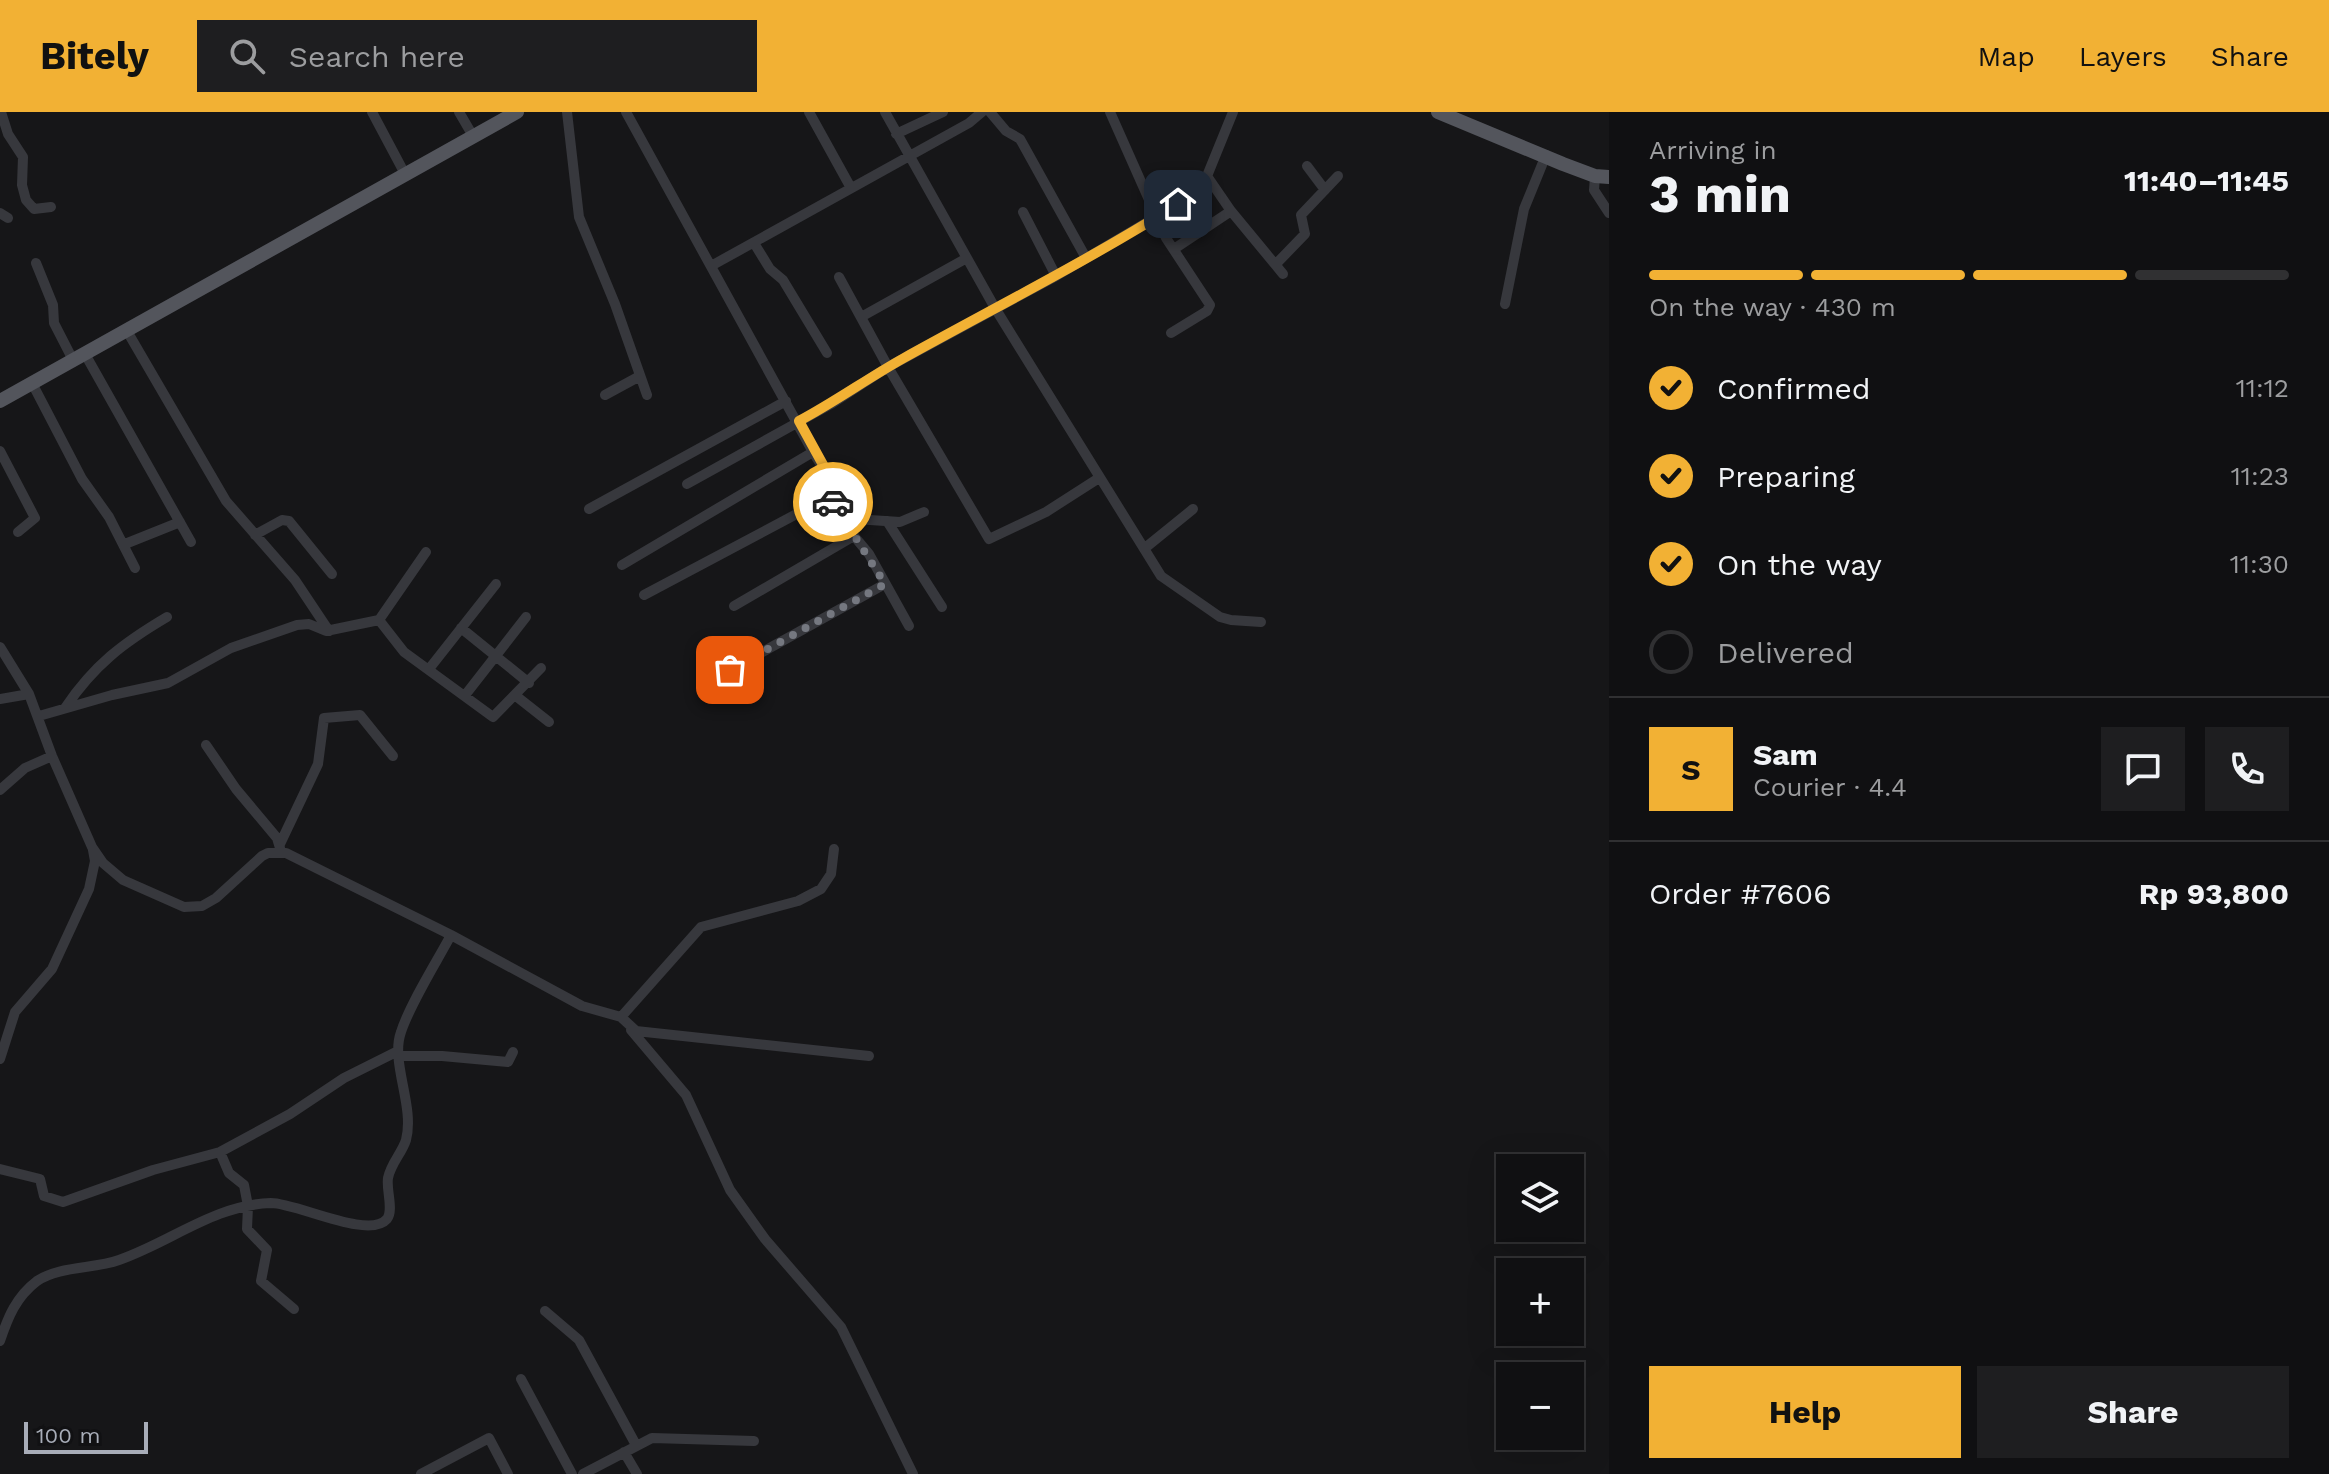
<!DOCTYPE html>
<html lang="en">
<head>
<meta charset="utf-8">
<style>
  :root { --surface:#101012; --page:#1e1e20; --text:#f1f3f6; --muted:#9c9d9f; --line:#303032; --accent:#f2b134 }
  body { margin:0; font-family:"Work Sans",sans-serif; background:var(--page); color:var(--text); height:100vh; display:flex; flex-direction:column; font-size:30px; white-space:nowrap }
  * { box-sizing:border-box; margin:0 }
  p { font-size:26px; color:var(--muted) }
  .icon { flex:none; width:44px; height:44px; fill:none; stroke:currentColor; stroke-width:2; stroke-linecap:round; stroke-linejoin:round }
  .map { position:relative; flex:1; overflow:hidden }
  .sheet { display:flex; flex-direction:column; background:var(--surface); width:720px }
  .sheet>* { flex:none }
  .buttons { position:absolute; left:1496px; top:1042px; display:grid; gap:16px }
  .buttons a { display:grid; place-items:center; width:88px; height:88px; border-radius:0px; background:var(--surface); box-shadow:0 8px 32px #0002,0 0 0 2px var(--line); font-size:40px }
  .scale { position:absolute; left:24px; bottom:20px; width:124px; box-sizing:border-box; padding-left:8px; border:4px solid #a8adb8; border-top:0; font-size:22px; line-height:28px; white-space:nowrap; color:#a8adb8; -webkit-text-stroke:6px #111113; paint-order:stroke }
  .pin { position:absolute; display:grid; place-items:center; width:68px; height:68px; color:#fff; margin:-34px; border-radius:16px; box-shadow:0 4px 12px #0006 }
  .courier { position:absolute; display:grid; place-items:center; width:80px; height:80px; margin:-40px; border:6px solid #f2b134; border-radius:50%; background:#fff; color:#222; box-shadow:0 2px 10px #0007 }
  .head em { font-style:normal; font-weight:700 }
  .head div { display:flex; flex-direction:column-reverse }
  .head { display:flex; align-items:center; justify-content:space-between; height:136px; padding:0 40px }
  h1 { font-size:52px; font-weight:700; line-height:60px }
  .bar { display:grid; grid-template-columns:repeat(4,1fr); gap:12px 8px; align-content:center; height:96px; padding:0 40px }
  .bar i { height:10px; border-radius:6px; background:var(--line) }
  .bar .on { background:var(--accent) }
  .bar p { grid-column:span 4 }
  .line { display:flex; align-items:center; gap:20px; padding:0 40px; border-top:2px solid var(--line) }
  .line div { flex:1 }
  .round { display:grid; place-items:center; flex:none; width:84px; height:84px; border-radius:0px; background:var(--page) }
  ol { padding:0 40px; list-style:none }
  li { display:flex; align-items:center; gap:24px; height:88px }
  li p { margin-inline-start:auto }
  li .icon { padding:8px; border-radius:50%; background:var(--accent); color:#111; stroke-width:4 }
  li:last-child { color:var(--muted) }
  li i { width:44px; height:44px; border:4px solid var(--line); border-radius:50% }
  .primary-button { display:flex; gap:16px; margin-top:auto; padding:16px 40px }
  .primary-button a { flex:1; height:92px; border-radius:0px; background:var(--accent); color:#111; font-size:32px; font-weight:700; line-height:92px; text-align:center }
  .primary-button a+a { background:var(--page); color:var(--text) }
  header { display:flex; align-items:center; gap:48px; box-sizing:border-box; height:112px; padding:0 40px; background:var(--accent); color:#111 }
  header strong { font-size:38px }
  nav { display:flex; gap:44px; margin-inline-start:auto; font-size:28px }
  .search { width:560px; height:72px; background:var(--page); display:flex; align-items:center; gap:20px; box-sizing:border-box; padding:0 28px; border-radius:0px; color:var(--muted); font-size:30px }
  main { display:flex; flex:1; min-height:0 }
  .map>svg:first-child { display:block }
  .lines { fill:none; stroke-linecap:round; stroke-linejoin:round }
  .minor { stroke:#37383d; stroke-width:10 }
  .major { stroke:#53555c; stroke-width:14 }
  .done { stroke:#757880; stroke-width:8; stroke-dasharray:0 14.4 }
  .route { stroke:#f2b134; stroke-width:10 }
</style>
</head>
<body>
<header>
<strong>Bitely</strong>
<div class="search"><svg class="icon" aria-label="search" viewBox="0 0 24 24"><circle cx="10" cy="10" r="6"/><path d="M15 15l6 6"/></svg>Search here</div>
<nav><a>Map</a><a>Layers</a><a>Share</a></nav>
</header>
<main>
<div class="map">
<svg width="1609" height="1362" viewBox="0 0 1609 1362">
  <rect width="100%" height="100%" fill="#161618"/>
  <g class="lines">
    <!-- minor -->
    <path class="minor" d="M1,0L8,22L23,45L22,73L26,88L34,97L51,95
      M372,0L405,62
      M459,0L473,24
      M567,0L579,105L615,192L647,283
      M626,0L813,340L855,407L900,410L924,400
      M809,0L851,76
      M885,0L995,196L1161,464L1220,505L1231,508L1261,510
      M990,0L1006,19L1020,27L1086,146
      M1110,0L1166,126L1210,193L1207,199L1171,221
      M896,22L943,0
      M1307,54L1325,78
      M1207,64L1231,99L1283,162
      M1595,64L1594,78L1609,101
      M1023,100L1056,164
      M0,101L8,106
      M754,131L770,157L783,168L827,241
      M1174,137L1231,99
      M36,151L53,193L54,211L73,248
      M1276,152L1305,122L1301,103L1338,64
      M711,154L969,11L982,0
      M839,165L888,255L989,427L1046,400L1099,366
      M1505,192L1524,97L1546,43
      M861,205L967,146
      M127,219L226,389L295,468L329,519
      M85,242L191,430
      M32,271L82,367L109,405L135,456
      M605,283L640,264
      M0,339L35,406L18,420
      M687,372L831,292L888,255L1056,164L1178,92L1207,64L1233,0
      M589,397L786,289
      M887,409L942,495
      M255,423L282,408L289,409L332,462
      M854,424L869,442L909,514
      M125,432L180,410
      M1145,436L1193,397
      M622,453L813,340
      M644,483L838,380
      M734,494L854,424L829,384
      M379,508L426,440
      M461,516L529,571
      M0,535L29,582L52,644L92,735L103,751L123,768L184,795L202,794L216,786L262,744L268,741H286L451,823L582,894L621,905L636,919L869,944
      M429,557L496,472
      M730,558L885,472
      M466,582L526,505
      M516,584L549,610
      M0,587L29,582
      M65,596C94,553 123,531 167,505
      M39,604L112,583L168,571L231,536L297,513L309,512L326,519L379,508L404,540L493,605L541,556
      M206,633L236,677L277,726L280,736
      M0,678L25,656L52,644
      M280,732L318,652L324,606L360,603L393,644
      M621,905L701,815L798,789L821,777L831,762L834,737
      M631,918L686,983L730,1078L765,1127L841,1215L913,1362
      M400,944H442L508,950L513,940
      M0,947L15,900L52,857L89,777L95,749L93,738
      M220,1040L229,1061L244,1073L248,1094L247,1117L267,1138L261,1169L294,1197
      M0,1057L40,1067L44,1084L63,1090L153,1058L220,1040L290,1002L344,966L398,939
      M545,1199L579,1228L636,1333
      M0,1229C8,1205 16,1185 37,1169C59,1154 94,1157 119,1148C171,1130 214,1093 271,1091C297,1091 369,1128 387,1107C394,1098 386,1078 388,1066C391,1051 402,1041 406,1028C415,994 390,950 401,920C410,892 436,851 451,823
      M521,1267L572,1362
      M624,1340L637,1362
      M421,1362L489,1326L508,1362
      M583,1362L652,1326L754,1329"/>
    <!-- major -->
    <path class="major" d="M1438,0L1563,52L1595,64L1609,65
      M0,289L517,0"/>
  </g>
  <g class="lines">
    <!-- done -->
    <path class="done" d="M730,558L885,472L833,390"/>
    <!-- route -->
    <path class="route" d="M833,390L829,384L838,380L799,309C835,290 868,266 904,246C996,195 1089,148 1178,92"/>
  </g>
</svg>
<div class="buttons">
<a><svg class="icon" aria-label="layers" viewBox="0 0 24 24"><path d="M12 4l9 5-9 5-9-5zM3 14l9 5 9-5"/></svg></a>
<a>+</a>
<a>−</a>
</div>
<div class="scale">100 m</div>
<div class="pin" style="left:730px;top:558px;background:#ea580c"><svg class="icon" aria-label="bag" viewBox="0 0 24 24"><path d="M5 8h14l-1 12H6zM9 8a3 3 0 0 1 6 0"/></svg></div>
<div class="pin" style="left:1178px;top:92px;background:#1f2937"><svg class="icon" aria-label="home" viewBox="0 0 24 24"><path d="M3 11l9-7 9 7M6 9v11h12V9"/></svg></div>
<div class="courier" style="left:833px;top:390px"><svg class="icon" aria-label="car" viewBox="0 0 24 24"><path d="M5 17H2v-5l4-1 3-4h7l3 4 3 1v5h-3M9 17h6M6 11h13"/><circle cx="7" cy="17" r="2"/><circle cx="17" cy="17" r="2"/></svg></div>
</div>
<section class="sheet">
<div class="head"><div><h1>3 min</h1><p>Arriving in</p></div><em>11:40–11:45</em></div>
<div class="bar"><i class="on"></i><i class="on"></i><i class="on"></i><i></i><p>On the way · 430 m</p></div>
<ol>
<li><svg class="icon" aria-label="check" viewBox="0 0 24 24"><path d="M5 12l5 5 9-10"/></svg>Confirmed<p>11:12</p></li>
<li><svg class="icon" aria-label="check" viewBox="0 0 24 24"><path d="M5 12l5 5 9-10"/></svg>Preparing<p>11:23</p></li>
<li><svg class="icon" aria-label="check" viewBox="0 0 24 24"><path d="M5 12l5 5 9-10"/></svg>On the way<p>11:30</p></li>
<li><i></i>Delivered</li>
</ol>
<div class="line" style="height:144px"><b class="round" style="background:var(--accent);color:#111">S</b><div><b>Sam</b><p>Courier · 4.4</p></div><a class="round"><svg class="icon" aria-label="chat" viewBox="0 0 24 24"><path d="M4 5h16v11H9l-5 4z"/></svg></a><a class="round"><svg class="icon" aria-label="phone" viewBox="0 0 24 24"><path d="M5 4h4l2 5-3 2q2 4 5 5l2-3 5 2v4C11 20 4 13 5 4z"/></svg></a></div>
<div class="line" style="height:104px"><div>Order #7606</div><b>Rp 93,800</b></div>
<div class="primary-button"><a>Help</a><a>Share</a></div>
</section>
</main>
</body>
</html>
